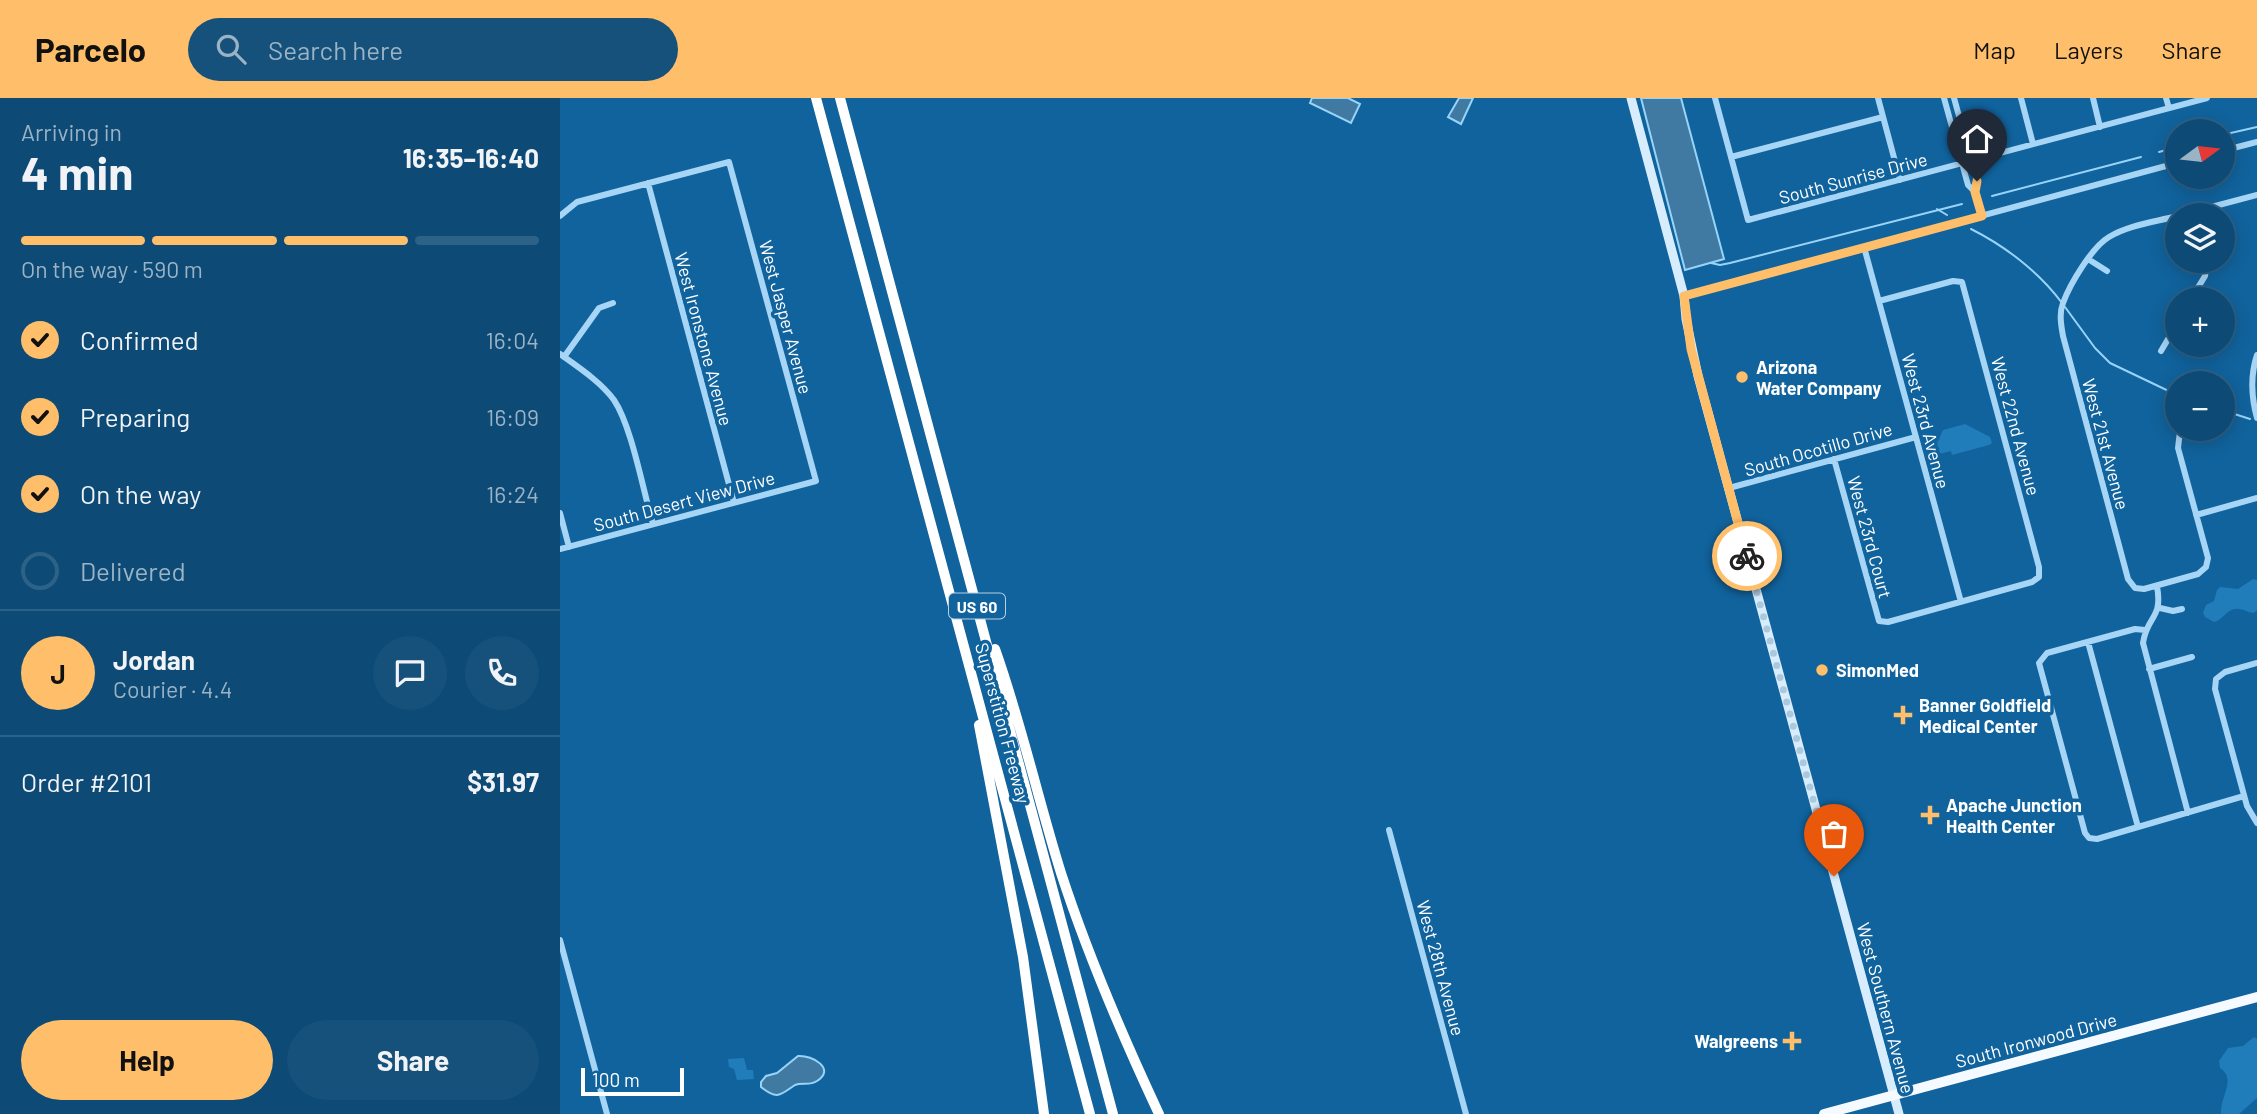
<!DOCTYPE html>
<html lang="en">
<head>
<meta charset="utf-8">
<style>
  :root { --surface:#0d4a76; --page:#16517b; --text:#f1f3f6; --muted:#9ab3c5; --line:#2d6288; --accent:#ffbe6a }
  body { margin:0; font-family:Barlow,sans-serif; background:var(--page); color:var(--text); height:100vh; display:flex; flex-direction:column; font-size:26px; white-space:nowrap }
  * { box-sizing:border-box; margin:0 }
  p { font-size:23px; color:var(--muted) }
  .icon { flex:none; width:38px; height:38px; fill:none; stroke:currentColor; stroke-width:2; stroke-linecap:round; stroke-linejoin:round }
  .map { position:relative; flex:1; overflow:hidden }
  .sheet { display:flex; flex-direction:column; background:var(--surface); width:560px }
  .sheet>* { flex:none }
  .needle { width:46px; rotate:75deg }
  .controls { position:absolute; left:1605px; top:21px; display:grid; gap:14px }
  .controls a { display:grid; place-items:center; width:70px; height:70px; border-radius:50%; background:var(--surface); box-shadow:0 4px 18px #0003,0 0 0 2px var(--line); font-size:35px }
  .scale { position:absolute; left:21px; bottom:18px; width:103px; box-sizing:border-box; padding-left:7px; border:4px solid #fff; border-top:0; font-size:19px; line-height:24px; white-space:nowrap; color:#fff; -webkit-text-stroke:5px #11639d; paint-order:stroke }
  .pin { position:absolute; display:grid; place-items:center; width:60px; height:60px; color:#fff; margin:-72px -30px; border-radius:50% 50% 50% 0; rotate:-45deg; box-shadow:0 0 7px #0007 }
  .pin .icon { rotate:45deg }
  .courier { position:absolute; display:grid; place-items:center; width:70px; height:70px; margin:-35px; border:5px solid #ffbe6a; border-radius:50%; background:#fff; color:#222; box-shadow:0 2px 9px #0007 }
  .overview em { font-style:normal; font-weight:700 }
  .overview div { display:flex; flex-direction:column-reverse }
  .overview { display:flex; align-items:center; justify-content:space-between; height:119px; padding:0 21px }
  h1 { font-size:46px; font-weight:700; line-height:52px }
  .bar { display:grid; grid-template-columns:repeat(4,1fr); gap:10px 7px; align-content:center; height:84px; padding:0 21px }
  .bar i { height:9px; border-radius:5px; background:var(--line) }
  .bar .current { background:var(--accent) }
  .bar p { grid-column:span 4 }
  .line { display:flex; align-items:center; gap:18px; padding:0 21px; border-top:2px solid var(--line) }
  .line div { flex:1 }
  .round { display:grid; place-items:center; flex:none; width:74px; height:74px; border-radius:37px; background:var(--page) }
  ol { padding:0 21px; list-style:none }
  li { display:flex; align-items:center; gap:21px; height:77px }
  li p { margin-inline-start:auto }
  li .icon { padding:7px; border-radius:50%; background:var(--accent); color:#111; stroke-width:4 }
  li:last-child { color:var(--muted) }
  li i { width:38px; height:38px; border:4px solid var(--line); border-radius:50% }
  .action { display:flex; gap:14px; margin-top:auto; padding:14px 21px }
  .action a { flex:1; height:80px; border-radius:42px; background:var(--accent); color:#111; font-size:28px; font-weight:700; line-height:80px; text-align:center }
  .action a+a { background:var(--page); color:var(--text) }
  header { display:flex; align-items:center; gap:42px; box-sizing:border-box; height:98px; padding:0 35px; background:var(--accent); color:#111 }
  header strong { font-size:33px }
  nav { display:flex; gap:38px; margin-inline-start:auto; font-size:24px }
  .search { width:490px; height:63px; background:var(--page); display:flex; align-items:center; gap:18px; box-sizing:border-box; padding:0 24px; border-radius:38px; color:var(--muted); font-size:26px }
  main { display:flex; flex:1; min-height:0 }
  .map>svg:first-child { display:block }
  .green { fill:#207dba }
  .water { fill:#407aa3; stroke:#98d3f8; stroke-width:2 }
  .lines { fill:none; stroke-linecap:round; stroke-linejoin:round }
  .stream { stroke:#98d3f8; stroke-width:2 }
  .minor { stroke:#a7d5f5; stroke-width:6 }
  .secondary { stroke:#d7edfd; stroke-width:9 }
  .primary { stroke:#f4faff; stroke-width:10 }
  .motorway { stroke:#fff; stroke-width:10 }
  .done { stroke:#acc8dd; stroke-width:7; stroke-dasharray:0 12.6 }
  .route { stroke:#ffbe6a; stroke-width:9 }
  .poi-dot { fill:#ffbe6a; stroke:#11639d; stroke-width:2.5 }
  .labels { text-anchor:middle; dominant-baseline:central; stroke-width:7; stroke-linejoin:round; paint-order:stroke }
  .shield { fill:#11639d; stroke:#b8d0e2; stroke-width:2 }
  .shield-label { font-size:16px; font-weight:bold; fill:#fff }
  .street-label { font-size:18px; fill:#fff; stroke:#11639d }
  .poi-label { font-size:18px; font-weight:bold; fill:#fff; stroke:#11639d; text-anchor:start }
</style>
</head>
<body>
<header>
<strong>Parcelo</strong>
<div class="search"><svg class="icon" aria-label="search" viewBox="0 0 24 24"><circle cx="10" cy="10" r="6"/><path d="M15 15l6 6"/></svg>Search here</div>
<nav><a>Map</a><a>Layers</a><a>Share</a></nav>
</header>
<main>
<section class="sheet">
<div class="overview"><div><h1>4 min</h1><p>Arriving in</p></div><em>16:35–16:40</em></div>
<div class="bar"><i class="current"></i><i class="current"></i><i class="current"></i><i></i><p>On the way · 590 m</p></div>
<ol>
<li><svg class="icon" aria-label="check" viewBox="0 0 24 24"><path d="M5 12l5 5 9-10"/></svg>Confirmed<p>16:04</p></li>
<li><svg class="icon" aria-label="check" viewBox="0 0 24 24"><path d="M5 12l5 5 9-10"/></svg>Preparing<p>16:09</p></li>
<li><svg class="icon" aria-label="check" viewBox="0 0 24 24"><path d="M5 12l5 5 9-10"/></svg>On the way<p>16:24</p></li>
<li><i></i>Delivered</li>
</ol>
<div class="line" style="height:126px"><b class="round" style="background:var(--accent);color:#111">J</b><div><b>Jordan</b><p>Courier · 4.4</p></div><a class="round"><svg class="icon" aria-label="chat" viewBox="0 0 24 24"><path d="M4 5h16v11H9l-5 4z"/></svg></a><a class="round"><svg class="icon" aria-label="phone" viewBox="0 0 24 24"><path d="M5 4h4l2 5-3 2q2 4 5 5l2-3 5 2v4C11 20 4 13 5 4z"/></svg></a></div>
<div class="line" style="height:91px"><div>Order #2101</div><b>$31.97</b></div>
<div class="action"><a>Help</a><a>Share</a></div>
</section>
<div class="map">
<svg width="1697" height="1016" viewBox="0 0 1697 1016">
  <rect width="100%" height="100%" fill="#11639d"/>
  <!-- green -->
  <path class="green" d="M1405,326L1430,339L1432,345L1429,347L1392,357L1391,353L1379,356L1377,351L1373,352L1371,347L1378,343L1383,332Z
    M1693,481L1697,482V512L1694,515C1687,515 1683,510 1675,511C1666,512 1663,522 1654,524L1645,519L1643,515L1646,507L1654,503L1657,492L1660,489L1678,491Z
    M1694,939L1697,941V1000L1679,1016H1661C1660,997 1677,982 1660,970L1659,963L1668,950L1683,948Z
    M184,960L187,972H193L194,981L177,982L174,971L169,969L168,961Z"/>
  <!-- water -->
  <path class="water" d="M752,0H788L800,6L791,25L750,5Z
    M899,0H913L901,26L888,19Z
    M1081,0H1121L1164,161L1125,172Z
    M238,958C253,957 276,971 257,983C250,988 242,984 235,987C221,996 218,1003 201,989V984L206,978L217,975Z"/>
  <g class="lines">
    <!-- stream -->
    <path class="stream" d="M1662,37L1697,29
      M1599,54L1617,49
      M1432,98L1581,59
      M1377,111L1387,117
      M1411,131C1445,148 1479,174 1502,205
      M1151,165L1160,167L1170,165L1402,106
      M1505,209L1535,250L1550,265L1617,297
      M1662,312L1690,321"/>
    <!-- minor -->
    <path class="minor" d="M1155,0L1188,122L1647,0
      M1318,0L1340,82
      M1384,0L1408,87L1415,94
      M1394,0L1417,83L1415,94L1422,118
      M1461,0L1473,46
      M1533,0L1540,29
      M1606,0L1609,10
      M1662,53L1697,44
      M1171,59L1323,19
      M88,85L174,405
      M1621,117L1697,97
      M0,118L17,104L169,64L256,383L0,451
      M1617,118C1595,124 1569,127 1549,139C1532,149 1510,186 1503,205C1499,215 1501,227 1503,238L1568,481L1575,490L1584,491L1638,476L1646,469L1648,460L1618,350L1620,333
      M1304,149L1401,504
      M1528,161L1547,173
      M1124,198L1617,65
      M1631,201L1645,178L1647,163
      M1601,253L1617,226
      M0,256C18,269 41,284 54,302C72,329 83,393 93,426
      M1697,257C1690,278 1691,298 1697,320
      M4,259L39,210L53,205
      M1274,361L1319,523L1328,524L1472,484L1479,479V469L1402,184L1393,183L1319,203
      M1169,390L1356,339
      M0,415L9,449
      M1636,417L1697,400
      M1597,488C1603,522 1587,517 1583,545L1628,715
      M1600,510L1613,513L1622,511
      M1585,532L1575,531L1487,555L1479,565L1525,735L1529,740L1537,741L1684,698
      M1528,544L1578,729
      M1697,565L1665,574L1656,581L1655,591L1687,708L1697,725
      M1589,571L1632,559
      M829,732L906,1016
      M0,842L47,1016"/>
    <!-- secondary -->
    <path class="secondary" d="M1071,0L1124,198L1126,221L1138,278L1339,1016"/>
    <!-- primary -->
    <path class="primary" d="M1264,1016L1697,899"/>
    <!-- motorway -->
    <path class="motorway" d="M256,0L530,1016
      M280,0L553,1016
      M435,551C461,624 478,701 501,775C528,858 562,937 599,1016
      M419,627L463,859L484,1016"/>
  </g>
  <g class="lines">
    <!-- done -->
    <path class="done" d="M1187,458L1274,778"/>
    <!-- route -->
    <path class="route" d="M1187,458L1131,251L1124,198L1422,118L1415,94L1417,83"/>
  </g>
  <!-- markers -->
  <g class="poi-dot">
    <circle cx="1182" cy="279" r="7"/>
    <circle cx="1262" cy="572" r="7"/>
    <path d="M1339.5 606.5h7v7h7v7h-7v7h-7v-7h-7v-7h7z"/>
    <path d="M1366.5 706.5h7v7h7v7h-7v7h-7v-7h-7v-7h7z"/>
    <path d="M1228.5 932.5h7v7h7v7h-7v7h-7v-7h-7v-7h7z"/>
  </g>
  <g class="labels">
    <!-- shield labels -->
    <rect class="shield" x="389" y="495.5" width="56" height="25" rx="5"/>
    <g class="shield-label">
      <text x="417" y="508">US 60</text>
    </g>
    <!-- street labels -->
    <g class="street-label">
      <text transform="translate(1293 80) rotate(-15)">South Sunrise Drive</text>
      <text transform="translate(226 219) rotate(75)">West Jasper Avenue</text>
      <text transform="translate(144 241) rotate(75)">West Ironstone Avenue</text>
      <text transform="translate(1366 323) rotate(75)">West 23rd Avenue</text>
      <text transform="translate(1456 328) rotate(75)">West 22nd Avenue</text>
      <text transform="translate(1546 346) rotate(75)">West 21st Avenue</text>
      <text transform="translate(1258 351) rotate(-16)">South Ocotillo Drive</text>
      <text transform="translate(124 403) rotate(-15)">South Desert View Drive</text>
      <text transform="translate(1310 439) rotate(75)">West 23rd Court</text>
      <text transform="translate(443 625) rotate(75)">Superstition Freeway</text>
      <text transform="translate(881 870) rotate(75)">West 28th Avenue</text>
      <text transform="translate(1326 910) rotate(75)">West Southern Avenue</text>
      <text transform="translate(1476 942) rotate(-15)">South Ironwood Drive</text>
    </g>
    <!-- poi labels -->
    <g class="poi-label">
      <text x="1196" y="269">Arizona<tspan x="1196" dy="21">Water Company</tspan></text>
      <text x="1276" y="572">SimonMed</text>
      <text x="1359" y="607">Banner Goldfield<tspan x="1359" dy="21">Medical Center</tspan></text>
      <text x="1386" y="707">Apache Junction<tspan x="1386" dy="21">Health Center</tspan></text>
      <text x="1218" y="943" text-anchor="end">Walgreens</text>
    </g>
  </g>
</svg>
<div class="controls">
<a><svg class="needle" viewBox="-14 -14 28 28"><path d="M0-13l5 13h-10z" fill="#e53935"/><path d="M0 13l5-13h-10z" fill="#9ab3c5"/></svg></a>
<a><svg class="icon" aria-label="layers" viewBox="0 0 24 24"><path d="M12 4l9 5-9 5-9-5zM3 14l9 5 9-5"/></svg></a>
<a>+</a>
<a>−</a>
</div>
<div class="scale">100 m</div>
<div class="pin" style="left:1274px;top:778px;background:#ea580c"><svg class="icon" aria-label="bag" viewBox="0 0 24 24"><path d="M5 8h14l-1 12H6zM9 8a3 3 0 0 1 6 0"/></svg></div>
<div class="pin" style="left:1417px;top:83px;background:#1f2937"><svg class="icon" aria-label="home" viewBox="0 0 24 24"><path d="M3 11l9-7 9 7M6 9v11h12V9"/></svg></div>
<div class="courier" style="left:1187px;top:458px"><svg class="icon" aria-label="bike" viewBox="0 0 24 24"><circle cx="6" cy="16" r="4"/><circle cx="18" cy="16" r="4"/><path d="M6 16l4-8h5l3 8M10 8l3 8H6M13 5h3"/></svg></div>
</div>
</main>
</body>
</html>
